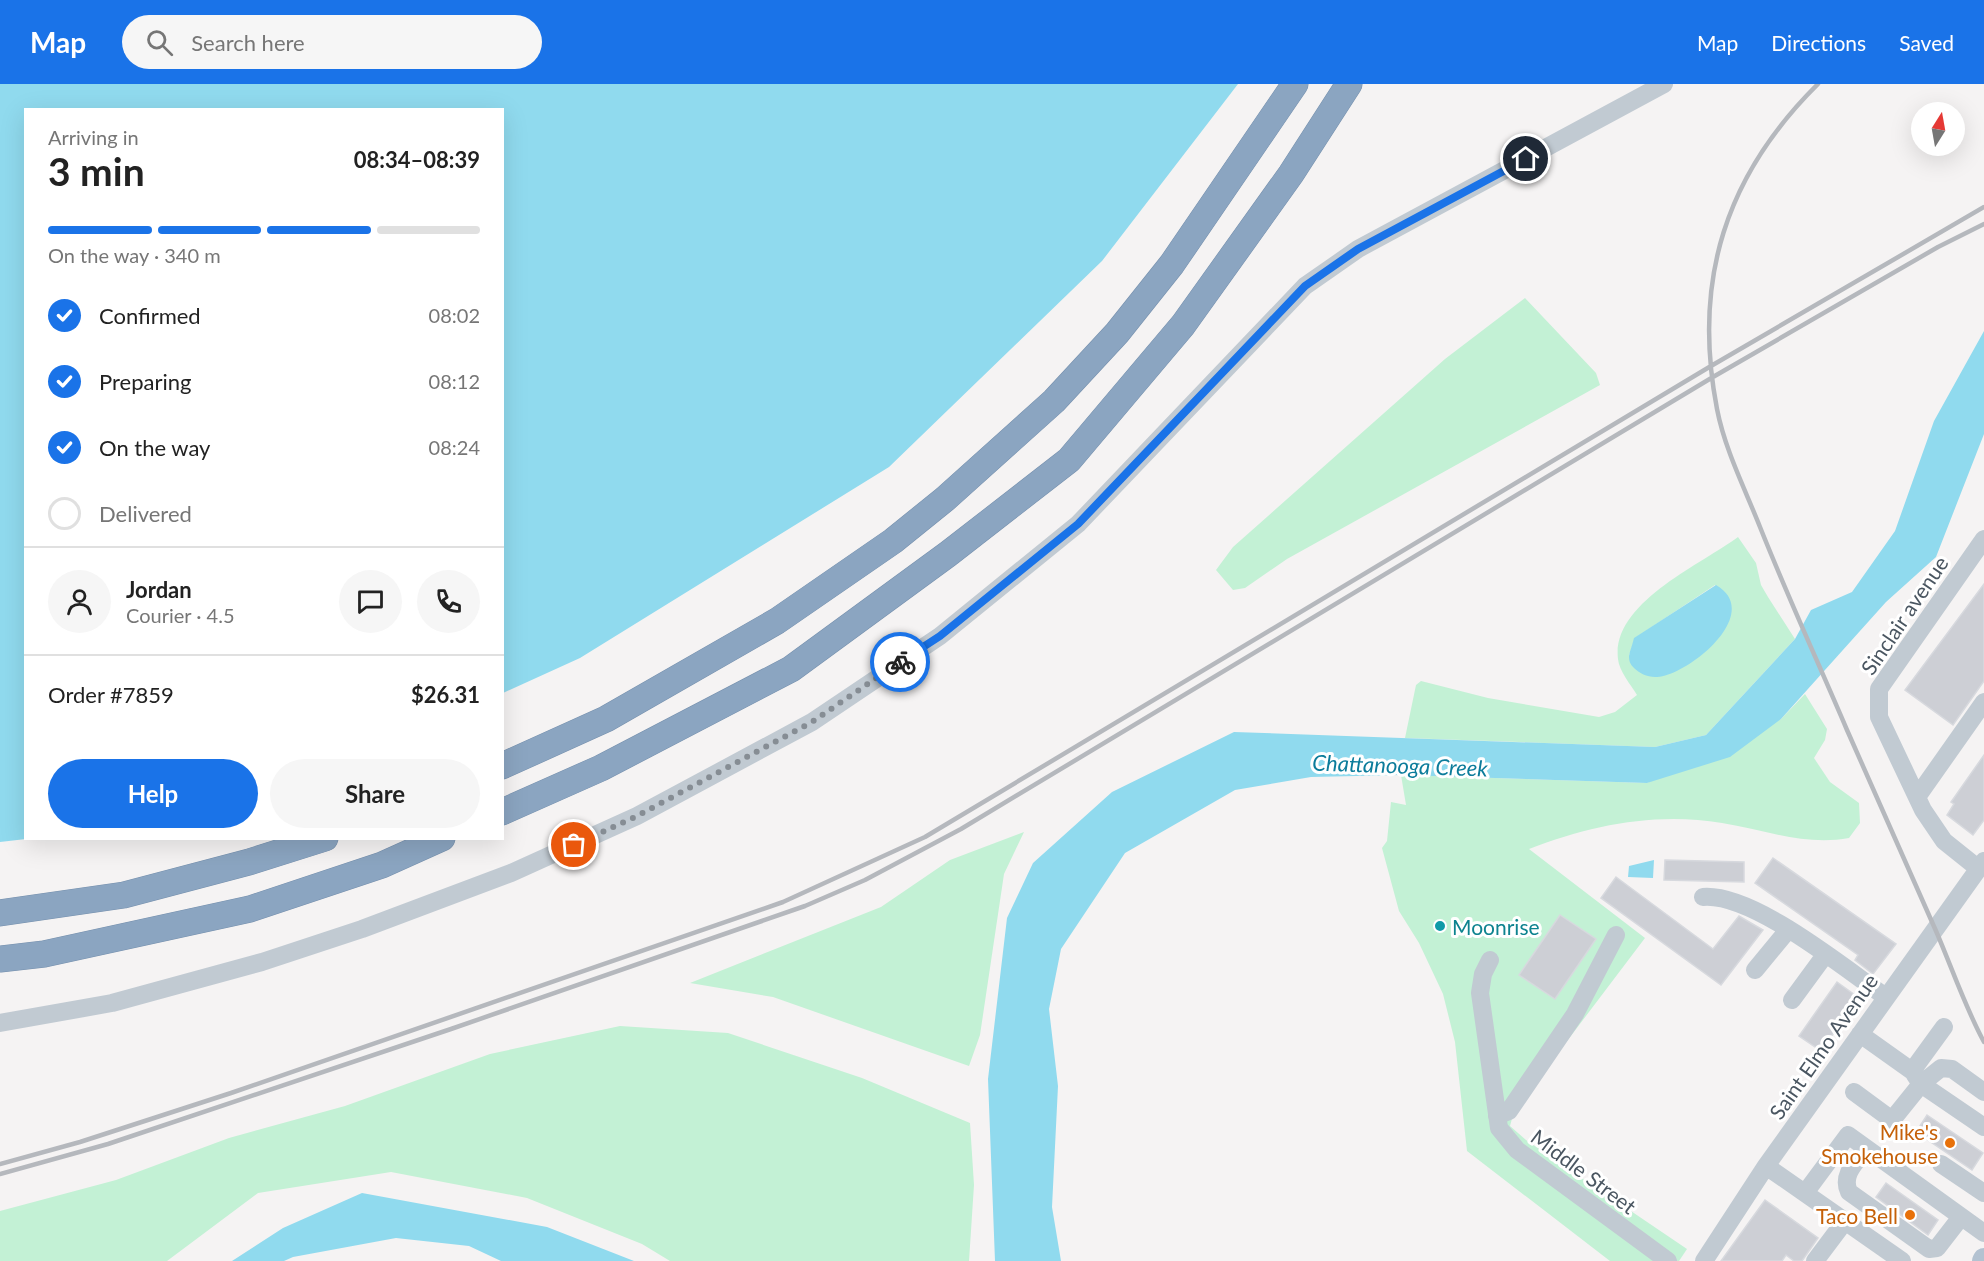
<!DOCTYPE html>
<html lang="en">
<head>
<meta charset="utf-8">
<style>
  :root { --surface:#fff; --page:#f6f6f6; --text:#222; --muted:#767676; --line:#e0e0e0; --accent:#1a73e8 }
  body { margin:0; font-family:Lato,sans-serif; background:var(--page); color:var(--text); height:100vh; display:flex; flex-direction:column; font-size:22px; white-space:nowrap }
  * { box-sizing:border-box; margin:0 }
  p { font-size:20px; color:var(--muted) }
  .icon { flex:none; width:33px; height:33px; fill:none; stroke:currentColor; stroke-width:2; stroke-linecap:round; stroke-linejoin:round }
  .map { position:relative; flex:1; overflow:hidden }
  .sheet { position:absolute; left:24px; top:24px; width:480px; height:732px; display:flex; flex-direction:column; background:var(--surface); border-radius:0px; box-shadow:0 6px 24px #0002 }
  .sheet>* { flex:none }
  .needle { width:39px; rotate:11deg }
  .tools { position:absolute; left:1911px; top:18px; display:grid; gap:12px }
  .tools a { display:grid; place-items:center; width:54px; height:54px; border-radius:50%; background:var(--surface); box-shadow:0 6px 24px #0002; font-size:30px }
  .pin { position:absolute; display:grid; place-items:center; width:51px; height:51px; color:#fff; margin:-26px; border:3px solid #fff; border-radius:50%; box-shadow:0 2px 6px #0007 }
  .courier { position:absolute; display:grid; place-items:center; width:60px; height:60px; margin:-30px; border:4px solid #1a73e8; border-radius:50%; background:#fff; color:#222; box-shadow:0 2px 8px #0007 }
  .summary em { font-style:normal; font-weight:700 }
  .summary div { display:flex; flex-direction:column-reverse }
  .summary { display:flex; align-items:center; justify-content:space-between; height:102px; padding:0 24px }
  h1 { font-size:39px; font-weight:700; line-height:45px }
  .bar { display:grid; grid-template-columns:repeat(4,1fr); gap:9px 6px; align-content:center; height:72px; padding:0 24px }
  .bar i { height:8px; border-radius:4px; background:var(--line) }
  .bar .selected { background:var(--accent) }
  .bar p { grid-column:span 4 }
  .line { display:flex; align-items:center; gap:15px; padding:0 24px; border-top:2px solid var(--line) }
  .line div { flex:1 }
  .round { display:grid; place-items:center; flex:none; width:63px; height:63px; border-radius:32px; background:var(--page) }
  ol { padding:0 24px; list-style:none }
  li { display:flex; align-items:center; gap:18px; height:66px }
  li p { margin-inline-start:auto }
  li .icon { padding:6px; border-radius:50%; background:var(--accent); color:#fff; stroke-width:4 }
  li:last-child { color:var(--muted) }
  li i { width:33px; height:33px; border:3px solid var(--line); border-radius:50% }
  .cta { display:flex; gap:12px; margin-top:auto; padding:12px 24px }
  .cta a { flex:1; height:69px; border-radius:36px; background:var(--accent); color:#fff; font-size:24px; font-weight:700; line-height:69px; text-align:center }
  .cta a+a { background:var(--page); color:var(--text) }
  header { display:flex; align-items:center; gap:36px; box-sizing:border-box; height:84px; padding:0 30px; background:var(--accent); color:#fff }
  header strong { font-size:28px }
  nav { display:flex; gap:33px; margin-inline-start:auto; font-size:21px }
  .search { width:420px; height:54px; background:var(--page); display:flex; align-items:center; gap:15px; box-sizing:border-box; padding:0 21px; border-radius:33px; color:var(--muted); font-size:22px }
  .map>svg:first-child { display:block }
  .green { fill:#c3f1d5; fill-rule:evenodd }
  .water { fill:#90daee }
  .building { fill:#cdcfd5; stroke:#d7d9de; stroke-width:1.5 }
  .lines { fill:none; stroke-linecap:round; stroke-linejoin:round }
  .highway-casing { stroke:#7690ad; stroke-width:27 }
  .minor { stroke:#c1cad2; stroke-width:18 }
  .major { stroke:#b3c2d1; stroke-width:22 }
  .highway { stroke:#8ba5c1; stroke-width:26 }
  .rail { stroke:#b5b8bd; stroke-width:4.5 }
  .done { stroke:#868d94; stroke-width:6; stroke-dasharray:0 10.8 }
  .route { stroke:#1a73e8; stroke-width:8 }
  .culture-dot { fill:#0f9aa8; stroke:#fff; stroke-width:2 }
  .food-dot { fill:#e8710a; stroke:#fff; stroke-width:2 }
  .labels { text-anchor:middle; dominant-baseline:central; stroke-width:6; stroke-linejoin:round; paint-order:stroke }
  .street-label { font-size:21px; fill:#4a5661; stroke:#fff }
  .culture-label { font-size:21px; fill:#0d838f; stroke:#fff; text-anchor:start }
  .food-label { font-size:21px; fill:#c56008; stroke:#fff; text-anchor:end }
  .water-label { font-size:22px; font-style:italic; fill:#0c7c9b; stroke:#fff }
</style>
</head>
<body>
<header>
<strong>Map</strong>
<div class="search"><svg class="icon" aria-label="search" viewBox="0 0 24 24"><circle cx="10" cy="10" r="6"/><path d="M15 15l6 6"/></svg>Search here</div>
<nav><a>Map</a><a>Directions</a><a>Saved</a></nav>
</header>
<div class="map">
<svg width="1984" height="1177" viewBox="0 0 1984 1177">
  <rect width="100%" height="100%" fill="#f5f3f3"/>
  <!-- green -->
  <path class="green" d="M1525,214L1596,289L1600,301L1287,475L1245,504L1233,506L1216,486L1233,463L1445,275Z
    M1738,453L1756,479L1761,501L1768,513L1795,555L1706,651L1655,663L1405,654L1416,601L1421,597L1488,614L1599,633L1615,628L1637,611C1631,601 1619,587 1618,575C1611,519 1702,480 1738,453ZM1715,501L1730,518L1731,530L1629,572L1635,554Z
    M1805,610L1827,645L1825,656L1814,674L1830,698L1859,719L1860,739L1849,754C1805,762 1765,746 1722,739C1656,728 1591,741 1529,765L1645,854L1514,1027L1510,1042L1526,1056L1687,1165L1679,1177H1610L1467,1067L1455,958L1443,910L1419,859L1399,827L1382,764L1387,757L1391,718L1406,721L1401,691L1647,699L1781,635Z
    M1024,748L1004,790L980,951L969,982L773,913L690,899L881,823L950,776Z
    M620,942L728,949L862,994L970,1039L974,1101L969,1177H670L642,1160L527,1114L391,1088L258,1109L167,1177H0V1127L116,1096L229,1054L345,1022L490,970Z"/>
  <!-- water -->
  <path class="water" d="M0,0H1238L1102,177L889,383L580,574L503,609L502,26H26V755L0,758Z
    M1984,247V350L1936,473L1886,518L1781,635L1730,673L1647,699L1401,691L1311,693L1235,706L1125,769L1061,865L1049,925L1058,1002L1052,1123L1061,1177H995L988,995L1007,834L1033,779L1112,708L1234,648L1655,663L1706,651L1795,555L1811,526L1852,508L1895,447L1934,337Z
    M1716,501C1765,529 1687,593 1655,593C1647,593 1639,589 1634,584C1630,580 1629,577 1629,572C1630,566 1633,559 1634,554Z
    M1654,776L1653,794L1628,793L1629,782Z
    M362,1109L547,1143L634,1177H501L469,1162L396,1154L293,1173L284,1177H232L283,1144Z"/>
  <!-- building -->
  <path class="building" d="M1984,500V597L1953,641L1905,606Z
    M1984,671V736L1973,751L1947,731L1954,720L1951,718Z
    M1773,774L1896,860L1873,890L1855,876L1858,871L1755,799Z
    M1665,776L1744,778V798L1664,796Z
    M1616,793L1713,865L1739,832L1763,846L1721,901L1601,814Z
    M1560,831L1596,855L1555,915L1519,891Z
    M1837,898L1859,914L1821,967L1799,952Z
    M1927,1031L1983,1069L1972,1086L1916,1048Z
    M1886,1099L1938,1136L1928,1151L1876,1113Z
    M1765,1116L1818,1154L1802,1177H1794L1786,1171L1782,1177H1721Z"/>
  <g class="lines">
    <defs>
      <path id="highway" d="M502,682L606,635L777,537L893,457L945,415L1054,317L1117,249L1172,180L1295,0
        M502,728L601,684L791,585L948,470L1069,376L1183,241L1291,90L1349,0
        M0,829L124,811L249,778L325,754
        M0,875L44,870L250,825L382,781L442,754"/>
    </defs>
    <!-- highway casing -->
    <use href="#highway" class="highway-casing"/>
    <!-- minor -->
    <path class="minor" d="M1917,713L1984,618
      M1979,785L1944,757L1923,726L1879,633V605L1984,455
      M1703,813C1753,809 1844,884 1886,913
      M1490,876L1483,890L1480,909L1499,1044L1517,1066L1668,1177
      M1755,886L1788,846
      M1792,916L1825,871
      M0,939L112,919L262,878L362,845L511,789L637,732L812,638L940,552L1078,440L1305,202L1358,165L1664,0
      M1860,950L1912,987L1944,943
      M1915,991L1921,1000L1984,1043
      M1854,1008L1892,1036L1921,1000L1941,984L1952,985L1984,1008
      M1497,1032L1509,1027L1575,930L1616,851
      M1866,1065C1856,1078 1841,1091 1849,1108L1929,1165L1937,1164L1961,1133
      M1941,1080L1984,1109
      M1766,1082L1902,1177
      M1805,1109L1848,1051L1984,1149
      M1704,1177L1766,1082L1984,777
      M1815,1177L1845,1137"/>
    <!-- major -->
    <path class="major" d="M1983,1177L1984,1175"/>
    <!-- highway -->
    <use href="#highway" class="highway"/>
    <!-- rail -->
    <path class="rail" d="M1818,0C1726,91 1692,196 1717,325C1725,366 1745,405 1760,443C1787,511 1818,578 1847,646C1876,713 1907,780 1936,847C1952,884 1965,923 1984,958
      M0,1080L80,1058L231,1009L783,818L925,753L1711,282L1984,123
      M0,1090L108,1060L451,945L805,822L865,796L961,745L1713,293L1938,163L1984,140"/>
  </g>
  <g class="lines">
    <!-- done -->
    <path class="done" d="M574,761L637,732L812,638L900,578"/>
    <!-- route -->
    <path class="route" d="M900,578L940,552L1078,440L1305,202L1358,165L1526,75"/>
  </g>
  <!-- markers -->
  <circle class="culture-dot" cx="1440" cy="842" r="6"/>
  <g class="food-dot">
    <circle cx="1950" cy="1059" r="6"/>
    <circle cx="1910" cy="1131" r="6"/>
  </g>
  <g class="labels">
    <!-- street labels -->
    <g class="street-label">
      <text transform="translate(1904 531) rotate(-56)">Sinclair avenue</text>
      <text transform="translate(1823 962) rotate(-55)">Saint Elmo Avenue</text>
      <text transform="translate(1584 1087) rotate(37)">Middle Street</text>
    </g>
    <!-- culture labels -->
    <g class="culture-label">
      <text x="1452" y="842">Moonrise</text>
    </g>
    <!-- food labels -->
    <g class="food-label">
      <text x="1938" y="1047">Mike's<tspan x="1938" dy="24">Smokehouse</tspan></text>
      <text x="1898" y="1131">Taco Bell</text>
    </g>
    <!-- water labels -->
    <g class="water-label">
      <text transform="translate(1400 681) rotate(2)">Chattanooga Creek</text>
    </g>
  </g>
</svg>
<div class="tools">
<a><svg class="needle" viewBox="-14 -14 28 28"><path d="M0-13l5 13h-10z" fill="#e53935"/><path d="M0 13l5-13h-10z" fill="#767676"/></svg></a>
</div>
<div class="pin" style="left:574px;top:761px;background:#ea580c"><svg class="icon" aria-label="bag" viewBox="0 0 24 24"><path d="M5 8h14l-1 12H6zM9 8a3 3 0 0 1 6 0"/></svg></div>
<div class="pin" style="left:1526px;top:75px;background:#1f2937"><svg class="icon" aria-label="home" viewBox="0 0 24 24"><path d="M3 11l9-7 9 7M6 9v11h12V9"/></svg></div>
<div class="courier" style="left:900px;top:578px"><svg class="icon" aria-label="bike" viewBox="0 0 24 24"><circle cx="6" cy="16" r="4"/><circle cx="18" cy="16" r="4"/><path d="M6 16l4-8h5l3 8M10 8l3 8H6M13 5h3"/></svg></div>
<section class="sheet">
<div class="summary"><div><h1>3 min</h1><p>Arriving in</p></div><em>08:34–08:39</em></div>
<div class="bar"><i class="selected"></i><i class="selected"></i><i class="selected"></i><i></i><p>On the way · 340 m</p></div>
<ol>
<li><svg class="icon" aria-label="check" viewBox="0 0 24 24"><path d="M5 12l5 5 9-10"/></svg>Confirmed<p>08:02</p></li>
<li><svg class="icon" aria-label="check" viewBox="0 0 24 24"><path d="M5 12l5 5 9-10"/></svg>Preparing<p>08:12</p></li>
<li><svg class="icon" aria-label="check" viewBox="0 0 24 24"><path d="M5 12l5 5 9-10"/></svg>On the way<p>08:24</p></li>
<li><i></i>Delivered</li>
</ol>
<div class="line" style="height:108px"><a class="round"><svg class="icon" aria-label="person" viewBox="0 0 24 24"><circle cx="12" cy="8" r="4"/><path d="M4 21q1-7 8-7t8 7"/></svg></a><div><b>Jordan</b><p>Courier · 4.5</p></div><a class="round"><svg class="icon" aria-label="chat" viewBox="0 0 24 24"><path d="M4 5h16v11H9l-5 4z"/></svg></a><a class="round"><svg class="icon" aria-label="phone" viewBox="0 0 24 24"><path d="M5 4h4l2 5-3 2q2 4 5 5l2-3 5 2v4C11 20 4 13 5 4z"/></svg></a></div>
<div class="line" style="height:78px"><div>Order #7859</div><b>$26.31</b></div>
<div class="cta"><a>Help</a><a>Share</a></div>
</section>
</div>
</body>
</html>
